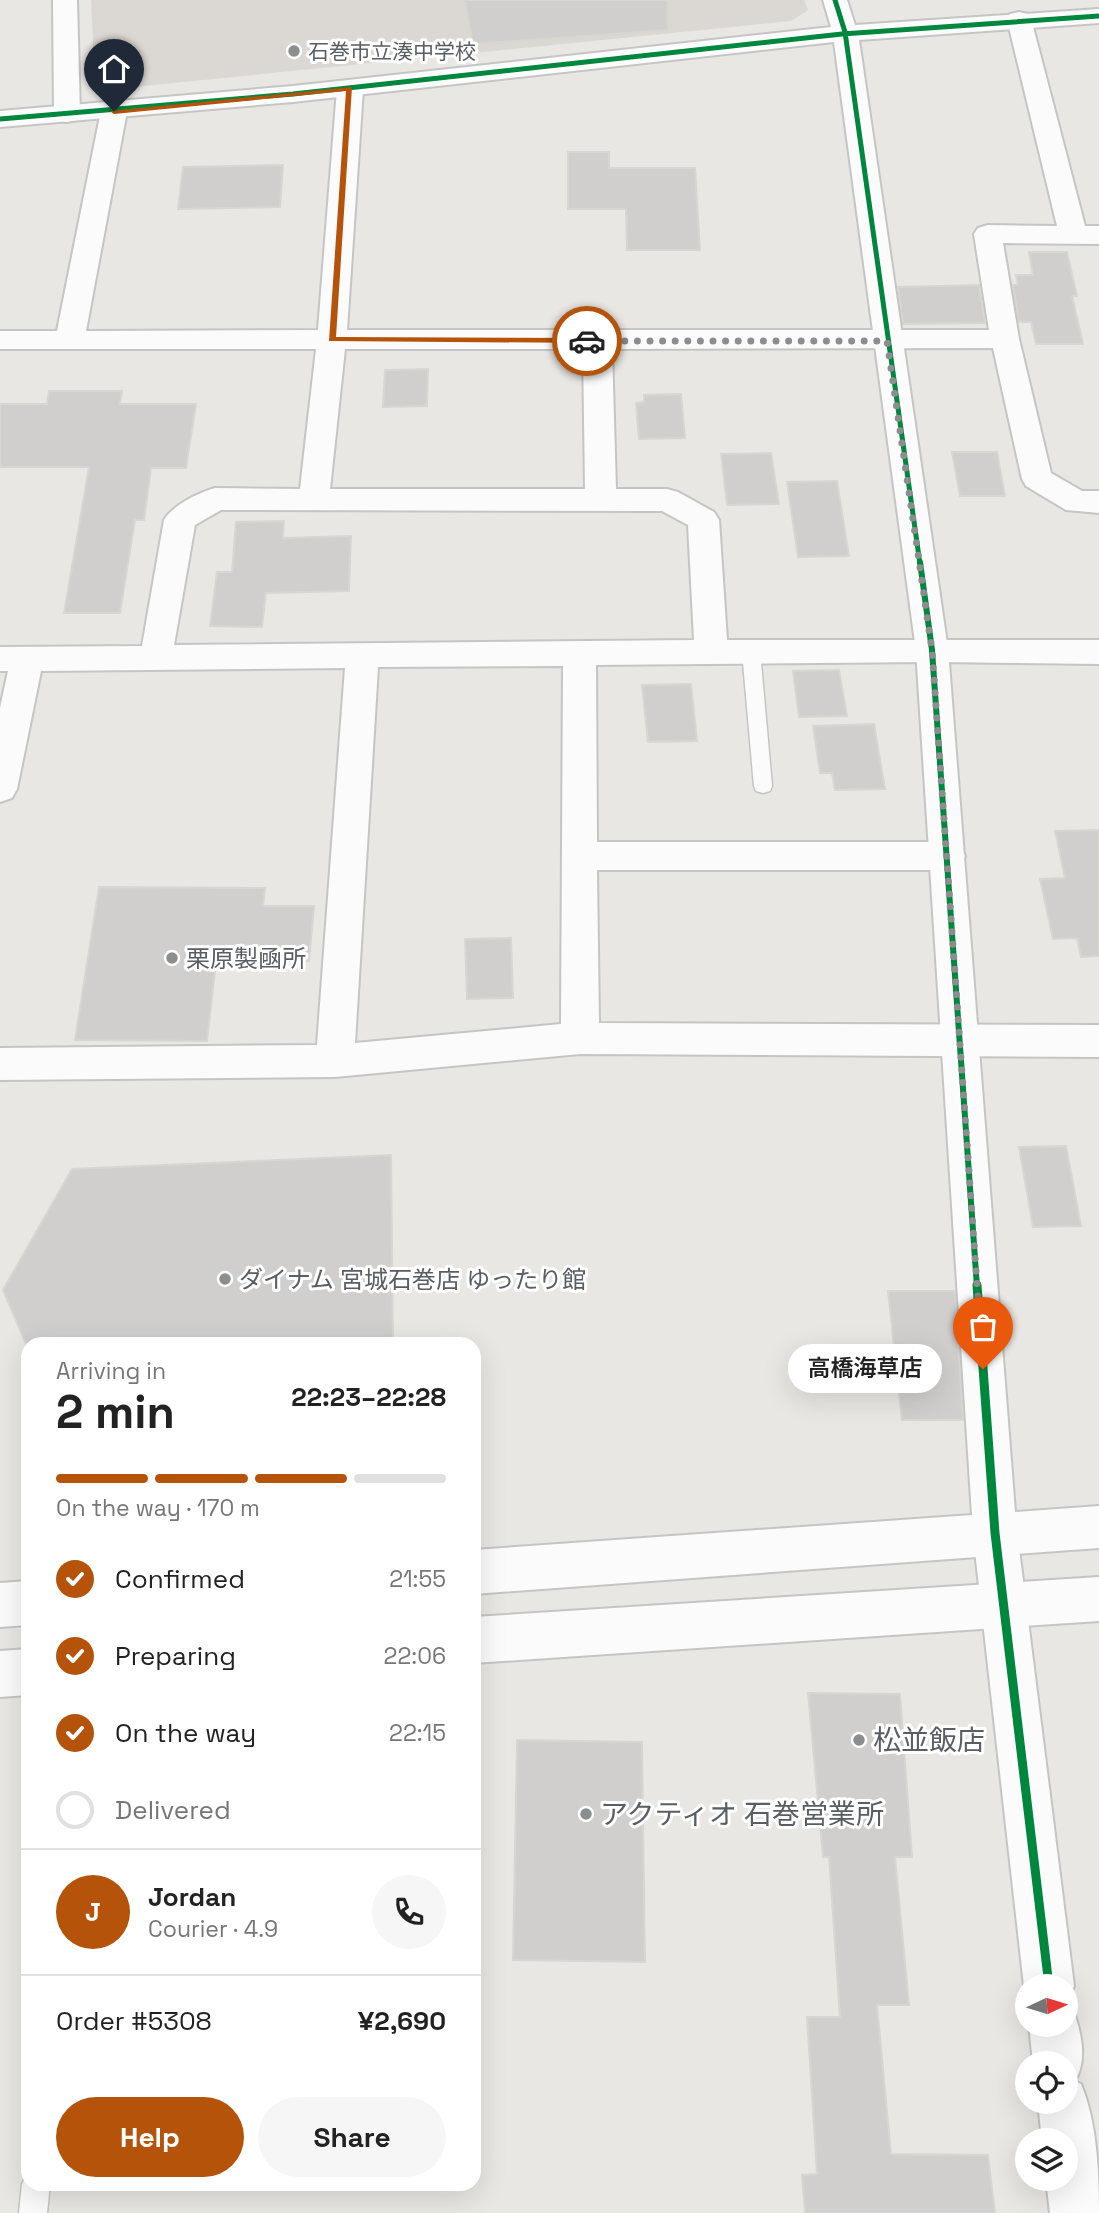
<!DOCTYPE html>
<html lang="en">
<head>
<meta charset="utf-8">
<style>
  :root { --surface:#fff; --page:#f6f6f6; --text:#222; --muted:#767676; --line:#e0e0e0; --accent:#b45309 }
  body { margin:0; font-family:"Space Grotesk","Noto Sans JP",sans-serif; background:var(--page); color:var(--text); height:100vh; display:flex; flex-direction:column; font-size:26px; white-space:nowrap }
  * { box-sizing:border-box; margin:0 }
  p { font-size:23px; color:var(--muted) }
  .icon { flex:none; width:38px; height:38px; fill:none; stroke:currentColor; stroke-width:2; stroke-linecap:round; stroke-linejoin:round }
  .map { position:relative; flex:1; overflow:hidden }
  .panel { position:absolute; left:21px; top:1337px; width:460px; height:854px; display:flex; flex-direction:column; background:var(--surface); border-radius:21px; box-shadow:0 7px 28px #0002 }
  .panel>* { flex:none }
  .needle { width:46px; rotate:86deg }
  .controls { position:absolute; left:1015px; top:1974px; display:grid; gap:14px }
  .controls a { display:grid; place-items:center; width:63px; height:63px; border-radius:50%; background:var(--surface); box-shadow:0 7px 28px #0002; font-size:35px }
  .pin { position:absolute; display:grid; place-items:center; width:60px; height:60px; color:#fff; margin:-72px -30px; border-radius:50% 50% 50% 0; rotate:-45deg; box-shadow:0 0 7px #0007 }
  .pin .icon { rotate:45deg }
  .courier { position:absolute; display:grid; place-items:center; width:70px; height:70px; margin:-35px; border:5px solid #b45309; border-radius:50%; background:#fff; color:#222; box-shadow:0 2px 9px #0007 }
  .bubble { position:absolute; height:49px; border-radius:24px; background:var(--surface); box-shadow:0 7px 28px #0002; font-size:23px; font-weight:600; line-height:49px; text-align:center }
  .overview em { font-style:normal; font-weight:600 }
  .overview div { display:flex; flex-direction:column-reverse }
  .overview { display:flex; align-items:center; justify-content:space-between; height:119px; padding:0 35px }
  h1 { font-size:46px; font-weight:600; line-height:52px }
  .bar { display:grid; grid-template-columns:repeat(4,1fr); gap:10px 7px; align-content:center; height:84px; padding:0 35px }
  .bar i { height:9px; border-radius:5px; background:var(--line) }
  .bar .current { background:var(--accent) }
  .bar p { grid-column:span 4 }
  .line { display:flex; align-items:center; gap:18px; padding:0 35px; border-top:2px solid var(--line) }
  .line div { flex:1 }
  .round { display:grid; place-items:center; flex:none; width:74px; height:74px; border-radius:37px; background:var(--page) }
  ol { padding:0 35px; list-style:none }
  li { display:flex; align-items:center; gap:21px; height:77px }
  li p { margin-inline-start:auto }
  li .icon { padding:7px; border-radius:50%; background:var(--accent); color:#fff; stroke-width:4 }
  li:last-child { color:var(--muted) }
  li i { width:38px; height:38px; border:4px solid var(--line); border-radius:50% }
  .cta { display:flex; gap:14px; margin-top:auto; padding:14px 35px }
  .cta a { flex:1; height:80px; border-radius:42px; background:var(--accent); color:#fff; font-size:28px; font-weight:600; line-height:80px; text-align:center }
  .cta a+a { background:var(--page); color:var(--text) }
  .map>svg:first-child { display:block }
  .education { fill:#dbd7d2 }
  .building { fill:#d1cfcd; stroke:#d8d6d2; stroke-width:2 }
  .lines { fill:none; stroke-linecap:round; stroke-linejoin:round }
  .service-casing { stroke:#c4c5c4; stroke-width:3 }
  .minor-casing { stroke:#c4c5c4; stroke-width:4 }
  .tertiary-casing { stroke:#c4c5c4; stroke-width:4 }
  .service { fill:#fcfbfb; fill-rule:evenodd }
  .minor { fill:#fcfbfb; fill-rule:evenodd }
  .tertiary { fill:#fcfbfb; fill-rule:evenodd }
  .cycleway-far2-casing { stroke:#fff; stroke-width:9 }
  .cycleway-far1-casing { stroke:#fff; stroke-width:10 }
  .cycleway-casing { stroke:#fff; stroke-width:13 }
  .cycleway-far2 { stroke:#00873e; stroke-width:5 }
  .cycleway-far1 { stroke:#00873e; stroke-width:6 }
  .cycleway { stroke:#00873e; stroke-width:9 }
  .route { fill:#b45309 }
  .done { stroke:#8b8e8f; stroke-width:7; stroke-dasharray:0 12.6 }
  .poi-dot { fill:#8b8e8f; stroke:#fff; stroke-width:2.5 }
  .labels { text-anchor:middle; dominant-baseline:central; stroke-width:6; stroke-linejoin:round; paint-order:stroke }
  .far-poi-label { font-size:21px; fill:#595e62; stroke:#fff; text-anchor:start }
  .poi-label { font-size:24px; fill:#595e62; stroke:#fff; text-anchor:start }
  .near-poi-label { font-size:28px; fill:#595e62; stroke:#fff; text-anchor:start }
</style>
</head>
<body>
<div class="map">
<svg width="1099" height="2213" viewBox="0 0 1099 2213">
  <rect width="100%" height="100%" fill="#e9e7e3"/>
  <!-- education -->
  <path class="education" d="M91,0H804L808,10L791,21L113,89L95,80Z"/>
  <!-- building -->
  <path class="building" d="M465,0H667L668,30L473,44Z
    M568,152H609V168H695L700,250H627L626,209H568Z
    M283,165L280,207L178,209L183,167Z
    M1029,252H1067L1077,296H1072L1083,344H1036L1031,322H1019L1013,285H1018L1016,275H1033Z
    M979,285L985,323L903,324L898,287Z
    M428,369L427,406L383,407L385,370Z
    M49,391H122L120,404H196L186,468H151L144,520H135L120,613H64L89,467H0V404H47Z
    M681,394L685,438L639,439L636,403L644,402V395Z
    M952,452H997L1005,496H960Z
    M771,453L779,504L727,505L721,454Z
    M837,481L849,556L798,557L787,482Z
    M284,521L283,538L351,536L349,591L266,593L262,627L210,626L217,572H232L236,522Z
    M839,670L847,716L799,717L793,671Z
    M691,684L697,741L648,742L642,685Z
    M874,724L885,789L835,790L832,773H820L813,726Z
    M1099,830V956L1081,957L1077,938L1053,939L1040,879L1065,878L1055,831Z
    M99,887L265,888L263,906H314L309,961L216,962L207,1041L75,1040Z
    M511,938L513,998L467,999L465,939Z
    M1066,1146L1081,1226L1033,1227L1019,1147Z
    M391,1155L393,1344H26L3,1290L72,1169Z
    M888,1291H955L963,1420H902Z
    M808,1693L900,1694L912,1857H895L909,2005H877L891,2154L988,2155L995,2213H805L802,2175L817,2174L807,2017H840L829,1857H823Z
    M517,1740L642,1742L645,1962L513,1960Z"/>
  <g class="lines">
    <defs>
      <path id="service" d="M751,644L757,646L760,651L772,786L770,791L763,793L756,791L754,786L742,651L745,646Z
        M28,2173V2184H50L47,2213H19L22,2184Z"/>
      <path id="minor" d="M53,0H77L80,114L76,120L67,122L58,120L54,114Z
        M1019,12L1028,14L1031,19L1085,226H1099V244L1003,243L1019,339L1051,473L1082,491H1099V513L1066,510L1026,486L1022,479L993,348L612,349L616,489H667L678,492L714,512L719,520L727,640H1099V664L932,662L596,665L597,842H947L960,846L965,856L960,866L947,870H597L599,1023L1099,1025V1057L580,1054L335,1077L0,1080V1048L317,1045L345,668L41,671L17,789L12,798L0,802V708L8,671H0V647L142,646L164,520C173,505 198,493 215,488L300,489L316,349H0V331H57L101,111L105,105L114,103L123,105L127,111L86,331L318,330L337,89L341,84L350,81L359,84L363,89L347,330H989L974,234L978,228L988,225L1057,226L1007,19L1010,14ZM345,349H583L585,489H330ZM221,510L662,511L688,525L694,640L174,645L195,525ZM563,666L561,1024L355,1043L378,667Z
        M995,1512L1010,1518L1017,1533L1074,1986L1066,2004V1986H1027V1993L1024,1986L973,1533L980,1518Z
        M1066,2005L1072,2007C1081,2031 1088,2059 1075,2081L1081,2084C1097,2122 1099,2172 1099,2213H1050L1046,2179H1066V2140H1042L1038,2102H1066V2063H1033L1029,2025H1066Z"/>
      <path id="tertiary" d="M823,0H847L855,25L1099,9V23L859,40L948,650L1015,1512L1099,1506V1548L474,1594V1550L972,1515L916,650L834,42L293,102L0,127V111L293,86L831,27Z
        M1099,1577V1621L474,1663V1617Z
        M28,1581V1625L0,1627V1583Z
        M28,1649V1695L0,1697V1651Z"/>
    </defs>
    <!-- service casing -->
    <use href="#service" class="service-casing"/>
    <!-- minor casing -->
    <use href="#minor" class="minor-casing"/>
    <!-- tertiary casing -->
    <use href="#tertiary" class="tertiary-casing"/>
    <!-- service -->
    <use href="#service" class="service"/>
    <!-- minor -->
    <use href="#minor" class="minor"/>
    <!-- tertiary -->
    <use href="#tertiary" class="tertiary"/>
    <defs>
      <path id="cycleway-far2" d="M835,0L845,32L920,564
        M0,119L293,94L842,34L1099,16"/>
      <path id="cycleway-far1" d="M920,562L932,650L977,1287"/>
      <path id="cycleway" d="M977,1285L995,1533L1049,1986"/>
    </defs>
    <!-- cycleway-far2 casing -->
    <use href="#cycleway-far2" class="cycleway-far2-casing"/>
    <!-- cycleway-far1 casing -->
    <use href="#cycleway-far1" class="cycleway-far1-casing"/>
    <!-- cycleway casing -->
    <use href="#cycleway" class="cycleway-casing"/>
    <!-- cycleway-far2 -->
    <use href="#cycleway-far2" class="cycleway-far2"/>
    <!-- cycleway-far1 -->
    <use href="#cycleway-far1" class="cycleway-far1"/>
    <!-- cycleway -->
    <use href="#cycleway" class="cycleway"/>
  </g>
  <!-- route -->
  <path class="route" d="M352,87L336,337L587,338L592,341L590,343L329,341L346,91L114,114L110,111Z"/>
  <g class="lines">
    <!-- done -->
    <path class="done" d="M587,341H887L932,650L983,1369"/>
  </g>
  <!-- markers -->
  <g class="poi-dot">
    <circle cx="294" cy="51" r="7"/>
    <circle cx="172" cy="958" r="7"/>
    <circle cx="225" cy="1279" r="7"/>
    <circle cx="859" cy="1740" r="7"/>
    <circle cx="586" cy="1814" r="7"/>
  </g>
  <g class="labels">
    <!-- far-poi labels -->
    <g class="far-poi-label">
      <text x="308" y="51">石巻市立湊中学校</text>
    </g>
    <!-- poi labels -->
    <g class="poi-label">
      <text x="186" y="958">栗原製凾所</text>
      <text x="239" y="1279">ダイナム 宮城石巻店 ゆったり館</text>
    </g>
    <!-- near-poi labels -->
    <g class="near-poi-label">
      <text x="873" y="1740">松並飯店</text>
      <text x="600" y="1814">アクティオ 石巻営業所</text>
    </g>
  </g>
</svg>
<div class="controls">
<a><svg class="needle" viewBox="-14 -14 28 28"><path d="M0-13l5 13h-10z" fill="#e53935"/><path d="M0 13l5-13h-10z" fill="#767676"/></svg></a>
<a><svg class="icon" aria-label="locate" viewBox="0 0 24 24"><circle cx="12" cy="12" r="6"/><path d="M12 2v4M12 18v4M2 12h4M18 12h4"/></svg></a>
<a><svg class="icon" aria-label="layers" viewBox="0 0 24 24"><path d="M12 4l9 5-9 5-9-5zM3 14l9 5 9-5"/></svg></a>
</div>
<div class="pin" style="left:983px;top:1369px;background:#ea580c"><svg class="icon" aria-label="bag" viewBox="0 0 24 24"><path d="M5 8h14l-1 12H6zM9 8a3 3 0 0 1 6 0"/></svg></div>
<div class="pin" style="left:114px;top:111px;background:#1f2937"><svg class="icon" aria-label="home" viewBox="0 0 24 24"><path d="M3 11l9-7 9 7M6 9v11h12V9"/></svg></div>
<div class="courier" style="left:587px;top:341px"><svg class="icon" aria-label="car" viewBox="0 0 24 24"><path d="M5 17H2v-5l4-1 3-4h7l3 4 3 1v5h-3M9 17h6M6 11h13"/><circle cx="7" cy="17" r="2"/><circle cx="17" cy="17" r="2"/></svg></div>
<div class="bubble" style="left:788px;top:1344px;width:154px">高橋海草店</div>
<section class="panel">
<div class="overview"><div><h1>2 min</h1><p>Arriving in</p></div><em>22:23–22:28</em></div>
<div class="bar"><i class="current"></i><i class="current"></i><i class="current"></i><i></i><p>On the way · 170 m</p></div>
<ol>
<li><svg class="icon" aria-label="check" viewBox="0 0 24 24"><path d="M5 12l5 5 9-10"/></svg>Confirmed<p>21:55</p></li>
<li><svg class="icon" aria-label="check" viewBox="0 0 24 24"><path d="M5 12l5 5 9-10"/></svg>Preparing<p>22:06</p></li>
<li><svg class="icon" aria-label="check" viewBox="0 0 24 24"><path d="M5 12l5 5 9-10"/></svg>On the way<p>22:15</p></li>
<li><i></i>Delivered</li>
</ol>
<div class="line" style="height:126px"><b class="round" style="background:var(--accent);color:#fff">J</b><div><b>Jordan</b><p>Courier · 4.9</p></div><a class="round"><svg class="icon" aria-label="phone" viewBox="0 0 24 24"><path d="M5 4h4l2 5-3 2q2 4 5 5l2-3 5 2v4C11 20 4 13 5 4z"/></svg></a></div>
<div class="line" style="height:91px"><div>Order #5308</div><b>¥2,690</b></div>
<div class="cta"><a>Help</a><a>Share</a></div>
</section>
</div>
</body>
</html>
